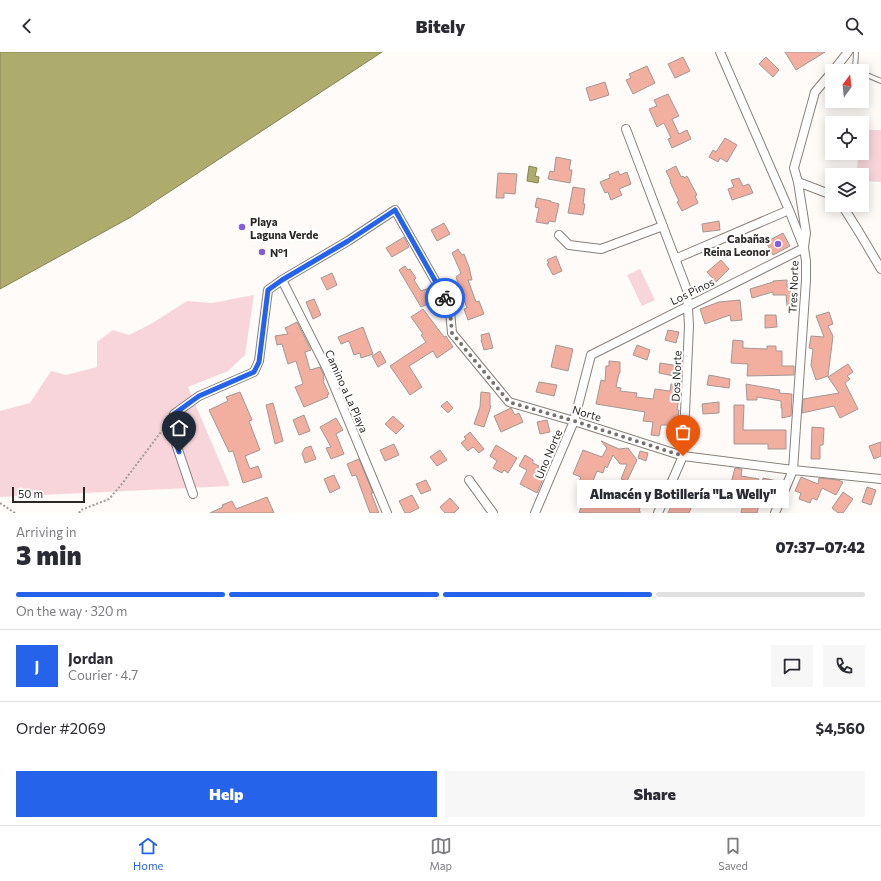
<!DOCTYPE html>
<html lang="en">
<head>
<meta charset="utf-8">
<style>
  :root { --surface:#fff; --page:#f7f7f7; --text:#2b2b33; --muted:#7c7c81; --line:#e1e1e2; --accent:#2563eb }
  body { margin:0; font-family:Commissioner,sans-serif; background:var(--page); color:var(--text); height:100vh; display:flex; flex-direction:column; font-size:15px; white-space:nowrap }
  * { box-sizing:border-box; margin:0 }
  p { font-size:13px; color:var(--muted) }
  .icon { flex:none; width:22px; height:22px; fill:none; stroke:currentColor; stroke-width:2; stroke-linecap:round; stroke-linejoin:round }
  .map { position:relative; height:461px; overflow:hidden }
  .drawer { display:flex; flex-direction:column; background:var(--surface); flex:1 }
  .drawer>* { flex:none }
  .needle { width:26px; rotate:15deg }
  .tools { position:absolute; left:825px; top:12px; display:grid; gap:8px }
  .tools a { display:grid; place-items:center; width:44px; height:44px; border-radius:0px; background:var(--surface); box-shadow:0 2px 10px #0003; font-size:20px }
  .scale { position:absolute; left:12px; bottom:10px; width:73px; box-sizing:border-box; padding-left:4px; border:2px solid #2a2725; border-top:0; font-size:11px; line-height:14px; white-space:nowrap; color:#2a2725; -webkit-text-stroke:3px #fff; paint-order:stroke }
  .pin { position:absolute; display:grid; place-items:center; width:34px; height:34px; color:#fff; margin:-41px -17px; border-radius:50% 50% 50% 0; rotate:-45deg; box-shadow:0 0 4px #0007 }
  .pin .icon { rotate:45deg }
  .courier { position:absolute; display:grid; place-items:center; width:40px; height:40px; margin:-20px; border:3px solid #2563eb; border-radius:50%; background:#fff; color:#222; box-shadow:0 1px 5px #0007 }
  .bubble { position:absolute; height:28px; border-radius:0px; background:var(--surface); box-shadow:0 2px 10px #0003; font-size:13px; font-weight:800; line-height:28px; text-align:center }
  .summary em { font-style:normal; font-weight:800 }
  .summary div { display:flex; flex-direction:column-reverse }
  .summary { display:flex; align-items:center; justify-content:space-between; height:68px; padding:0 16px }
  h1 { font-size:26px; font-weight:800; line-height:30px }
  .bar { display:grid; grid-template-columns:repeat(4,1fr); gap:6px 4px; align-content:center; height:48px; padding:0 16px }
  .bar i { height:5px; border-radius:3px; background:var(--line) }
  .bar .selected { background:var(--accent) }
  .bar p { grid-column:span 4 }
  .line { display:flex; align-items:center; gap:10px; padding:0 16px; border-top:1px solid var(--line) }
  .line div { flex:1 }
  .round { display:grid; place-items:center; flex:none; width:42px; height:42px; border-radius:0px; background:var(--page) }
  .button { display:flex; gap:8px; margin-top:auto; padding:8px 16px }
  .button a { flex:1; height:46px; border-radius:0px; background:var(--accent); color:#fff; font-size:16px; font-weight:800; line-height:46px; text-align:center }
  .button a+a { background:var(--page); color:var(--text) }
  header { display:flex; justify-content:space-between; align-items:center; height:52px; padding:0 16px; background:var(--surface); font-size:18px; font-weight:800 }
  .tabs { display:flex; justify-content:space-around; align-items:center; height:56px; border-top:1px solid var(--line); background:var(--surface); font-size:11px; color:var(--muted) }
  .tabs a { display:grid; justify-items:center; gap:2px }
  .tabs .selected { color:var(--accent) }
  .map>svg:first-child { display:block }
  .green { fill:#f8d5da }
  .water { fill:#aeac6c; stroke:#868457 }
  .building { fill:#f2ae9f; stroke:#a29895 }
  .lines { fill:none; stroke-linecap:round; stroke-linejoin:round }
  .service-casing { stroke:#89817b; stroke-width:6 }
  .minor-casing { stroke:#89817b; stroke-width:10 }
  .path { stroke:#a09c9a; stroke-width:2; stroke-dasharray:2 2; stroke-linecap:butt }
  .service { stroke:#fff; stroke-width:4 }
  .minor { stroke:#fff; stroke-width:8 }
  .done { stroke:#75716f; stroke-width:4; stroke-dasharray:0 7.2 }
  .route { stroke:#2563eb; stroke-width:5 }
  .poi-dot { fill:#825fd9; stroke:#fff; stroke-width:1.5 }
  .labels { text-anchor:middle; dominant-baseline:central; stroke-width:4; stroke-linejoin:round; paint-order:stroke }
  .poi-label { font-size:11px; font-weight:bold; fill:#2a2725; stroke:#fff; text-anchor:start }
  .street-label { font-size:11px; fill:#2a2725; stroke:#fff }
</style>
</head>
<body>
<header><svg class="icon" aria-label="back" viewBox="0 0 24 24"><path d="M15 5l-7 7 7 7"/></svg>Bitely<svg class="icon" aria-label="search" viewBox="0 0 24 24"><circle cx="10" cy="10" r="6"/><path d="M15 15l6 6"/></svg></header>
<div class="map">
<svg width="881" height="461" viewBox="0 0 881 461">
  <rect width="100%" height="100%" fill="#fffbf8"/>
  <!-- green -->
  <path class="green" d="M862,78H881V130L862,129V123H857L858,101H862Z
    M640,217L655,248L642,254L627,223Z
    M254,243L245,303L228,319L188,335L230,434L0,445V359L30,351L51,319L66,323L97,315V290L113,278L129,283L151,272L187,249L212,251Z"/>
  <!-- water -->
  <path class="water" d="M0,0H382L131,165L0,237Z
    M529,114L537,116L535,124L539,125L538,131L527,129Z"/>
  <!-- building -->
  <path class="building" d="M785,0H825L796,18Z
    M683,5L690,19L675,26L668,12Z
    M766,5L779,18L773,25L759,12Z
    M647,14L655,31L633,42L626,28L631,26L629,22Z
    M605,30L609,43L590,49L586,36Z
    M668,42L679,64L672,67L679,82L687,78L691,87L672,96L668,87L671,86L664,71L657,75L649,57L657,54L654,48Z
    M725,86L737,93L727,110L720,106L718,110L709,105L713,98L716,100Z
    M556,105L571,108L569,118H572L570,131L548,127L550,119L554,120Z
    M676,114L681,125L683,124L684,126L687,124L697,143L695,144L698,151L682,159L677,150L679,149L670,130L671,129L666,119Z
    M618,119L620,123L627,120L631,132L619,137L622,143L611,148L608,140L605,141L600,130L610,126L609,123Z
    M498,121L517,122L515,142L504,141V146H496Z
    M739,126L743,134L749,132L753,141L732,148L728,137L734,135L731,128Z
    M573,135L585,137L583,152H585L583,163L568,161Z
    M537,146L551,149V150L559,152L555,170L549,169L548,172L536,170L539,156L535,155Z
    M719,169L720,178L703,180L702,172Z
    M444,171L450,182L437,189L431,178Z
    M783,181L790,194L773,203L766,190Z
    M404,185L409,195L392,205L386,196Z
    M458,197L462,203L464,202L469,215L472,228H468L476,250L479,249L484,262L468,268L464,257L467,256L456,225L461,221L452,201Z
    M556,204L562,219L553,223L547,212L549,211L547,208Z
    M721,208L729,217L716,230L707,220Z
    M405,214L408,218L410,217L416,226L414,228L421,239L432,235L439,247L421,255L399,218Z
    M332,221L337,233L327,238L321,226Z
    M787,228V235H794L795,254H787L786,243H773V240L752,246L750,237L773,230V229Z
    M314,247L321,263L313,267L306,250Z
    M740,248L742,268L731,269L730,263L705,272L700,257L719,250Z
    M423,257L444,285L446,284L453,295L437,306L433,299L409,314L422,335L410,343L390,314L426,290L421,283L423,282L411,265Z
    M829,260L833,272L828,274L833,284L828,324L816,328L811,313L813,297L809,296L811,284L824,285L816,264Z
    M765,263H776L777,275L765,276Z
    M297,270L311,298L305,300L310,318L320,315L324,324L323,325L324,328L323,329L329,342L327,343L328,345L304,355L295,335L303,332L296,309L288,312L282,292L277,293L275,284L288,282L285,276Z
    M363,275L373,302L361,306L360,301L354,303L349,289L341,292L338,285Z
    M668,278L679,280L676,291L665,288Z
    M489,281L493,296L484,298L481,288H482L481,283Z
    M733,288L743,289V296L767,297V294H776V299H782V314H794V323L747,324L748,312L731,311Z
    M556,293L573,297L568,319L551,315Z
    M637,293L650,298L647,308L633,303Z
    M380,299L386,310L378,315L372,304Z
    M609,309L620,310V321H619L616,335L621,336L620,339L637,341L636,345L653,347L655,337L670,339L671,332L681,334L677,358H679L678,366L675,365L674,373H661L659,384L651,383L653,370L643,369L645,360L596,352L601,328L605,329L606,314H609Z
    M660,311L680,314L679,325L659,321Z
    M848,312L853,320L847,324L850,327L845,331L858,357L840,366L834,354L802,361L803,347L839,341L828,325Z
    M709,323L730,327L729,336L707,333Z
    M539,330L557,333L554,344L536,340Z
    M746,332L780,338L779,341L792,342L791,364L782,366V356H781V349L757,345V348H747Z
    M240,340L252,368L249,369L260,398L245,404L250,417L258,414L262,425L243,431L233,399L229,400L209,358L228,349L226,345Z
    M481,340L490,341V354H491L484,375L474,372L480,355Z
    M447,349L453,356L448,361L441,354Z
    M719,350V361L703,362L702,352Z
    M273,351L283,389L275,392L266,353Z
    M734,353H744L743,378H786V397H768V392H734Z
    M511,356L515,363L519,361L523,370L501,380L494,364Z
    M304,363L310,379L299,383L293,368Z
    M393,364L404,374L396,382L385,372Z
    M336,366L343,378L336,382L344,402L331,407L326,396L331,395L320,375Z
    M547,368L550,380L540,382L537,370Z
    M812,375L824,376L823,393H820V407H811Z
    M470,380L484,397L479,401L473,395L468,399L461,391L466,387L464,385Z
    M601,389L619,397L628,396L637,408L627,429L621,427L627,412H620L613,403L607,416L605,414L603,421L597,419L591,434L579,430L581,425L573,422L583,398L602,405L607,396Z
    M881,390V404L874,407L869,394Z
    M394,392L399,403L385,409L380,398Z
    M496,393L517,406L508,421L504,418L502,421L493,416L497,409L490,404Z
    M311,394L316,407L305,411L302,401L305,396Z
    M440,398L447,408L437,414L430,405Z
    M640,399L648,401L646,409L638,406Z
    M525,403L533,408V411L539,414L538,416L546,420L537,441L520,432L527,418L519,414Z
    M359,407L373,441H371L379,461H370L356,423L352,424L347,412Z
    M735,416L742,417L741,424L759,427L754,436L762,441L757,461H741L746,439L730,435Z
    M334,423L340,436L330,441L324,427Z
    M801,425L818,432L819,426L838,428L843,430L836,443L822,436L817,448L812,446L810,451L799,447L801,441L795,439Z
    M763,426L782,430L778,439L762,432Z
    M426,428L431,438L421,442L416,432Z
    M867,435L876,438L871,453L862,450Z
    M626,438L644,445L639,459H640V461H579L586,441L620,453Z
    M843,440L853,447L843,461H838L832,456Z
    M677,441L694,449L689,461H668Z
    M412,443L419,456L409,461H405L399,449Z
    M267,445L274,461H210L223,455L222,453L232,449L236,457Z
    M450,446L459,456L454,461H445L440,455Z"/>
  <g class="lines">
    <defs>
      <path id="service" d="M856,0L855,17L858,19
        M862,21L881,29"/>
      <path id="minor" d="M720,0L789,158L804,196L806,209V228L793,418L775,461
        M833,19L848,0
        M626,77L687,238L689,274L683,404L658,461
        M798,130L832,143
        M842,153L859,180L881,217
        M559,183L569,193L601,197L663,174
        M804,195L806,181L798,130L794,116L815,40L832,20
        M675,207L789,158
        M282,228L327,317L387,461
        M469,428L493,461
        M193,442L173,383L174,362L199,344L254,320L259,309L268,238L282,228L348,189L395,158L445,246L450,259L452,281L509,350L574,369L683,404L793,418L881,427
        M535,461L574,369L591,303L804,196"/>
    </defs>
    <!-- service casing -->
    <use href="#service" class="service-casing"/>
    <!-- minor casing -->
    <use href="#minor" class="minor-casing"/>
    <!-- path -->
    <path class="path" d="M0,451L15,461
      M79,461L81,458L109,447L121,433L164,376"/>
    <!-- service -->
    <use href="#service" class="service"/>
    <!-- minor -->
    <use href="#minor" class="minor"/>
  </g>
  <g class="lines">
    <!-- done -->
    <path class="done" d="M445,246L450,259L452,281L509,350L574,369L683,404"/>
    <!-- route -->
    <path class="route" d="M179,400L173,383L174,362L199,344L254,320L259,310L268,238L282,228L348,189L395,158L445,246"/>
  </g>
  <!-- markers -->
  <g class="poi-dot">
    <circle cx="242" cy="175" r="4"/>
    <circle cx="778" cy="192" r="4"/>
    <circle cx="262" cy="200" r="4"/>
  </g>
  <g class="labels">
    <!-- poi labels -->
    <g class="poi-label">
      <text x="250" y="169">Playa<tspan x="250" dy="13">Laguna Verde</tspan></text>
      <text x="770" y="186" text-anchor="end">Cabañas<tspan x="770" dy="13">Reina Leonor</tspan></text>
      <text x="270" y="200">Nº1</text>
    </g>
    <!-- street labels -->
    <g class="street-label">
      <text transform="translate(793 235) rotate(-88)">Tres Norte</text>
      <text transform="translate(692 239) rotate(-26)">Los Pinos</text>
      <text transform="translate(676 324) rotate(-88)">Dos Norte</text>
      <text transform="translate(347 339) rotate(66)">Camino a La Playa</text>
      <text transform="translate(587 361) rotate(17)">Norte</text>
      <text transform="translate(548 402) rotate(-67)">Uno Norte</text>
    </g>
  </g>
</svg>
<div class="tools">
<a><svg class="needle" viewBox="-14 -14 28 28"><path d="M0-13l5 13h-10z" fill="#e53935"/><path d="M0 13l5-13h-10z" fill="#7c7c81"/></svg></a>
<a><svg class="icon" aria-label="locate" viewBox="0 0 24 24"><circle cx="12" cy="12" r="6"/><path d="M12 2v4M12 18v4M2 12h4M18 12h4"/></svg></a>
<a><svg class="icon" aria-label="layers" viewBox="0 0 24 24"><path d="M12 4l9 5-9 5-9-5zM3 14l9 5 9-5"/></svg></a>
</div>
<div class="scale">50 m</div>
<div class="pin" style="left:683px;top:404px;background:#ea580c"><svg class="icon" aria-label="bag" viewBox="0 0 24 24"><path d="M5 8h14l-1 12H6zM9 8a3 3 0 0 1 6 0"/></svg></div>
<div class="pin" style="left:179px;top:400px;background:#1f2937"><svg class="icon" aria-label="home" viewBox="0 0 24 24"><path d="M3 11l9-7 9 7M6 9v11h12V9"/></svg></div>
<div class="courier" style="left:445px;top:246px"><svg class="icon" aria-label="bike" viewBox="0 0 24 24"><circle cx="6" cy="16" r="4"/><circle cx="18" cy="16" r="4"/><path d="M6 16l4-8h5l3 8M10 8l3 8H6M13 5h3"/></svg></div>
<div class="bubble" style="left:577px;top:428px;width:212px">Almacén y Botillería &quot;La Welly&quot;</div>
</div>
<section class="drawer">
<div class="summary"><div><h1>3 min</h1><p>Arriving in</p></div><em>07:37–07:42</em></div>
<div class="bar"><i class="selected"></i><i class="selected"></i><i class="selected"></i><i></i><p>On the way · 320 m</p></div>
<div class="line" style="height:72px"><b class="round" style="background:var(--accent);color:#fff">J</b><div><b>Jordan</b><p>Courier · 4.7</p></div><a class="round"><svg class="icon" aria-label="chat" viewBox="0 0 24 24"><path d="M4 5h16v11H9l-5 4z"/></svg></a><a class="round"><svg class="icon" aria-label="phone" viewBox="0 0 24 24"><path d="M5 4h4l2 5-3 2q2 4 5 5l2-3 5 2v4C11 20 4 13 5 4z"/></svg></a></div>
<div class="line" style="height:52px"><div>Order #2069</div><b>$4,560</b></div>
<div class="button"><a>Help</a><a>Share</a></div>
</section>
<nav class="tabs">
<a class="selected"><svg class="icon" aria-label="home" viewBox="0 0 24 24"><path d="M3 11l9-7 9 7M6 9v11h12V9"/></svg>Home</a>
<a><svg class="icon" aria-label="map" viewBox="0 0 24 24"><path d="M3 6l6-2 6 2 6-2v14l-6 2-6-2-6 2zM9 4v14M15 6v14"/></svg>Map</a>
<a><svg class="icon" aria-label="saved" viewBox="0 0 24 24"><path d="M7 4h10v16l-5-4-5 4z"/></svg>Saved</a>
</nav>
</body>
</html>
